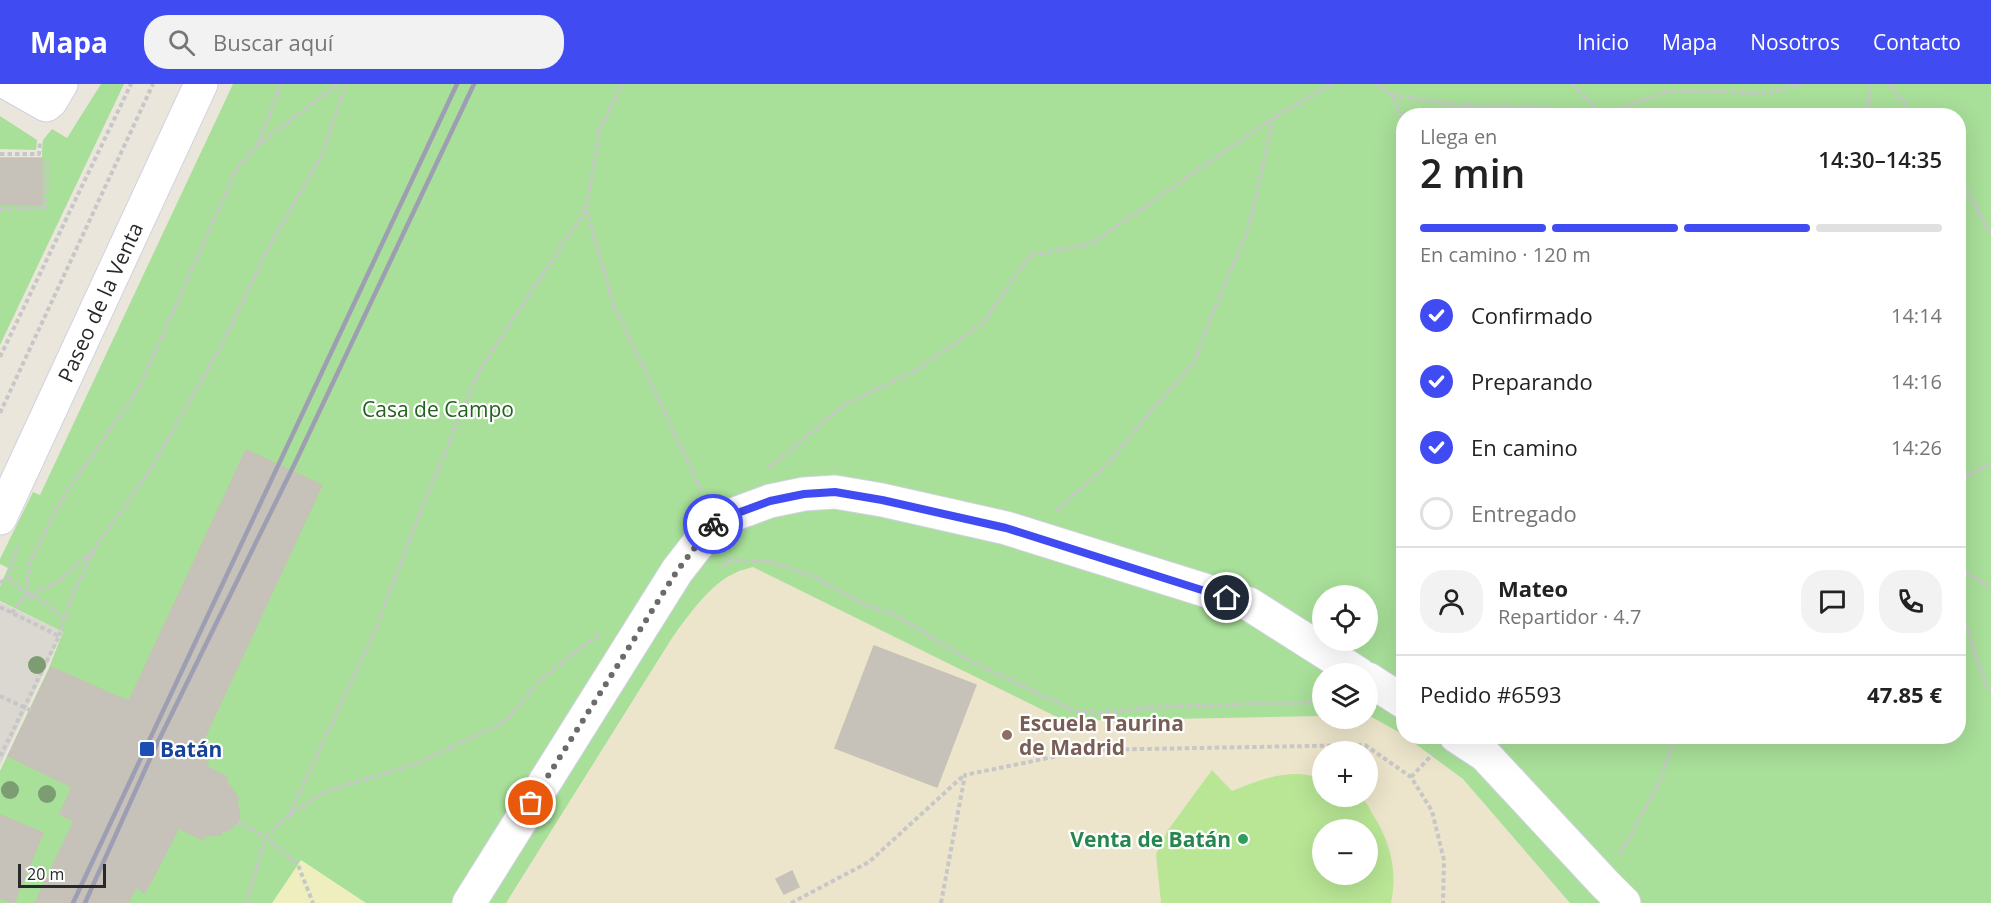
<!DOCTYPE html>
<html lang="es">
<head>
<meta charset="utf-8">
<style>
  :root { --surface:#fff; --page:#f2f2f2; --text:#222; --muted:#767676; --line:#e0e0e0; --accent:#404bf2 }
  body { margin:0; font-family:"Open Sans",sans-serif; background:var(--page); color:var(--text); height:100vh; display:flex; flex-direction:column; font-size:22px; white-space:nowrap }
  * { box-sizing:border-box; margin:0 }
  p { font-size:20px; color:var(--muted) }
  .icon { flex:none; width:33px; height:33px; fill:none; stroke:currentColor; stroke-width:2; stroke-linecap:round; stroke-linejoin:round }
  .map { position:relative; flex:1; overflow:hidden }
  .details { position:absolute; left:1396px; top:24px; width:570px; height:636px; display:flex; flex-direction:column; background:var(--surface); border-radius:24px; box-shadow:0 6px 24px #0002 }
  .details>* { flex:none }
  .fabs { position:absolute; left:1312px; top:501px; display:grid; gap:12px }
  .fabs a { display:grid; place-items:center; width:66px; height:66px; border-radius:50%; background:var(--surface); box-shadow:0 6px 24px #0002; font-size:30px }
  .scale { position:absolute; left:18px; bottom:15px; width:88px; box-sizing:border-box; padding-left:6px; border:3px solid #292929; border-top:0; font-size:16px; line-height:21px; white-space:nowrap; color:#292929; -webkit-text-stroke:4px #fff; paint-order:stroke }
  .pin { position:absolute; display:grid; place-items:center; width:51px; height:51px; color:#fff; margin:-26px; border:3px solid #fff; border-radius:50%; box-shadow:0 2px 6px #0007 }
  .courier { position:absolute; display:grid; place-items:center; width:60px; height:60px; margin:-30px; border:4px solid #404bf2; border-radius:50%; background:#fff; color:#222; box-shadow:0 2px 8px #0007 }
  .summary em { font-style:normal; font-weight:600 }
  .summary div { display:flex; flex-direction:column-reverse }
  .summary { display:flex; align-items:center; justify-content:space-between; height:102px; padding:0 24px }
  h1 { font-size:39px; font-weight:600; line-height:45px }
  .bar { display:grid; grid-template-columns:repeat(4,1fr); gap:9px 6px; align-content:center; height:72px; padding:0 24px }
  .bar i { height:8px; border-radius:4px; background:var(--line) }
  .bar .on { background:var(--accent) }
  .bar p { grid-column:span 4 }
  .line { display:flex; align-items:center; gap:15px; padding:0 24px; border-top:2px solid var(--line) }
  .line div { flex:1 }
  .round { display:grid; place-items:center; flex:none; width:63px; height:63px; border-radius:24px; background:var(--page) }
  ol { padding:0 24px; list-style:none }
  li { display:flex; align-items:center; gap:18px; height:66px }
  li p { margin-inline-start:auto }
  li .icon { padding:6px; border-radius:50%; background:var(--accent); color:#fff; stroke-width:4 }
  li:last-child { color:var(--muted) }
  li i { width:33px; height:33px; border:3px solid var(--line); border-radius:50% }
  header { display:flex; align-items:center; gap:36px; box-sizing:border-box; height:84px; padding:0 30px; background:var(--accent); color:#fff }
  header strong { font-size:28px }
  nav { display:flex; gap:33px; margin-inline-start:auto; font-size:21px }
  .search { width:420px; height:54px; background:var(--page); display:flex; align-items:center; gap:15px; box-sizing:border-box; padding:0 21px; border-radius:24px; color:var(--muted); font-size:22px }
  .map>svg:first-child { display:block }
  .education { fill:#ece5cb; fill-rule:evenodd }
  .green { fill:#a8df99; fill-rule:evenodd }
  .sand { fill:#efeebf }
  .pitch { fill:#b9e695; fill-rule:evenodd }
  .plaza { fill:#dbd8d1 }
  .building { fill:#c6c2ba; stroke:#c6c2b5; stroke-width:1.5 }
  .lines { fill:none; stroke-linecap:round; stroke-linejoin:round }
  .minor-casing { stroke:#d0d1e1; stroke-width:35 }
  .path { stroke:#c7c7c7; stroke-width:4; stroke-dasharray:4.5 3; stroke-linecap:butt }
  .minor { stroke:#fff; stroke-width:33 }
  .rail { stroke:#9e9eb2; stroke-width:4.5 }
  .tree { fill:#7c9d72 }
  .done { stroke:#6d6b67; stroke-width:6; stroke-dasharray:0 10.8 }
  .route { stroke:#404bf2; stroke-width:8 }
  .education-dot { fill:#8d6e63; stroke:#fff; stroke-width:2 }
  .transit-dot { fill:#1a4fb4; stroke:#fff; stroke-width:2 }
  .leisure-dot { fill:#2e9e5b; stroke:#fff; stroke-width:2 }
  .labels { text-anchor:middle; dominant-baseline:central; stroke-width:4.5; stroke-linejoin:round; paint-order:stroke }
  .street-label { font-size:21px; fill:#292929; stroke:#fff }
  .park-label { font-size:21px; fill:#22621c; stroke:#fff }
  .education-label { font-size:21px; font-weight:bold; fill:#785e54; stroke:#fff; text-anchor:start }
  .transit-label { font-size:21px; font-weight:bold; fill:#164399; stroke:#fff; text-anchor:start }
  .leisure-label { font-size:21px; font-weight:bold; fill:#27864d; stroke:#fff; text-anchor:end }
</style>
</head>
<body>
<header>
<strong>Mapa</strong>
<div class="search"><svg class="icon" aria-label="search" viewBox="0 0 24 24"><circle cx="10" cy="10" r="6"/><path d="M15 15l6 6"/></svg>Buscar aquí</div>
<nav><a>Inicio</a><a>Mapa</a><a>Nosotros</a><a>Contacto</a></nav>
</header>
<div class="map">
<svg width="1991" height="819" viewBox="0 0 1991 819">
  <rect width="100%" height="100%" fill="#eae6db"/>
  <!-- education -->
  <path class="education" d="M753,483L1065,637L1323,632V634H1368V631L1403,650L1463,695L1570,819H506L672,554L691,527L710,507L732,489ZM1323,668H1368V712H1323ZM1323,746H1368V790H1323Z"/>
  <!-- green -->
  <path class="green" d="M101,0H124L0,261V121H42V67L43,56L52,45L67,54Z
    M233,0H1991V819H1570L1463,695L1406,653L1959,652V32H1404V651L1368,631V590H1323V632L1065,637L753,483C747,485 740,486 735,489C711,499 687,533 672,554L506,819H0V687L48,586L63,548L0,517V502L8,484L0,480V475L33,408L40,411ZM1323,512H1368V556H1323Z
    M0,32L37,56L36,66L0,65Z"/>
  <!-- sand -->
  <path class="sand" d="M301,776L366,819H272Z"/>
  <!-- pitch -->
  <path class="pitch" d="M1212,686L1232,707C1262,695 1291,683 1323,695V712C1334,712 1351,709 1361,714C1366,717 1369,723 1372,729C1390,757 1398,786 1391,819H1161L1156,770L1168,746ZM1323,746H1368V790H1323Z"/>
  <!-- plaza -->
  <path class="plaza" d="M0,518L63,548L0,681Z"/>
  <!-- building -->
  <path class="building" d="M0,74H42V121H0Z
    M246,366L322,401L196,672L208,678L207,683L227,693L226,697L238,713L237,717L240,732L238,738L228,747H222L221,751L204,752L203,756L179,744L145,809L136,803L128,819H35L74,737L60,730L72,703L116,612L129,617Z
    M874,562L976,601L937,703L835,664Z
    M51,583L116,612L72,703L8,672Z
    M0,731L43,749L14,819L0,814Z
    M792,787L799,803L784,810L776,795Z"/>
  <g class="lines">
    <defs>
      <g id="minor">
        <path d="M9,0L46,21L51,17L61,0"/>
        <path id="s1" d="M0,434L201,0"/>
        <path d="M1368,595L1404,618"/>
        <path d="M1456,652L1485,671L1605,800L1624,819"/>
        <path d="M469,819L677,487L716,437L770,417L804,410L835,408L882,416L1006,444L1249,520L1359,590"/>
      </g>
    </defs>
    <!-- minor casing -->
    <use href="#minor" class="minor-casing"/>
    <!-- path -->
    <path class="path" d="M1377,0L1392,11L1404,38
      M1572,0L1603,32
      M1889,0L1915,32
      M1392,11L1462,22L1539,23L1603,31L1668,7L1768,9L1801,0
      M1867,32L1870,0
      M258,60L281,0
      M0,70H39L40,57
      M1959,92L1991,151
      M0,125L46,124L47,74
      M586,125L613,219L703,410
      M0,273L131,0
      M0,329L153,0
      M769,384L844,321L917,286L984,238L1030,171L1091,160L1273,34L1332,0
      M1959,395L1991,380
      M1056,427L1104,384L1153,325L1195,277L1210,236L1249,143L1273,35
      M723,482L731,476L771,478L813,492L865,521L892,529L969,576L1075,627L1101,629L1152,623L1323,618
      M1959,485L1991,503
      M8,493L29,512L48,520L63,536
      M0,499L8,493L18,460
      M29,512L27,504L30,478L63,413L138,306L237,84L258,61L338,0
      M1959,520L1985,599L1991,607
      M0,523L59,552L0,673
      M12,529L21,516L61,496L93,466
      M59,552L72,512L95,464L152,383L220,264L269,163L322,71L346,0
      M0,612L32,627
      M1411,693L1433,670
      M289,731L324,708L418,679L506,637L539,597L599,550
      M238,738L266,753L298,781L313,819
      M1620,770L1659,699L1676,652
      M246,819L266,753L289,731L374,549L422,424L479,287L586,125L600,45L622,0
      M791,819L869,778L963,692
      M941,819L965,691L1087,666L1365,661L1411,693L1432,727L1444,776L1443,819"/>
    <!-- minor -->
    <use href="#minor" class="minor"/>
    <!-- rail -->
    <path class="rail" d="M73,819L457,0
      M85,819L153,668L296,377L474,0"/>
  </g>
  <!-- trees -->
  <g class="tree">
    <circle cx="37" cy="581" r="9"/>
    <circle cx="10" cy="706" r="9"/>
    <circle cx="47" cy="710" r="9"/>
  </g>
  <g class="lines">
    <!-- done -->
    <path class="done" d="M531,719L677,487L713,440"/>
    <!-- route -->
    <path class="route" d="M713,440L716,437L770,417L804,410L835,408L882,416L1006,444L1227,514"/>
  </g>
  <!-- markers -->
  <circle class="education-dot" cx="1007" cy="651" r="6"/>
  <rect class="transit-dot" x="139" y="657" width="16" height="16" rx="3"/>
  <circle class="leisure-dot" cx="1243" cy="755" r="6"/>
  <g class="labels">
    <!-- street labels -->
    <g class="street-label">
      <text stroke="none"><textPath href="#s1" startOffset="238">Paseo de la Venta</textPath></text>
    </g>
    <!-- park labels -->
    <g class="park-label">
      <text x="438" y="325">Casa de Campo</text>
    </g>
    <!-- education labels -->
    <g class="education-label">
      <text x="1019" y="639">Escuela Taurina<tspan x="1019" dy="24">de Madrid</tspan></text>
    </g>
    <!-- transit labels -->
    <g class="transit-label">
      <text x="160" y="665">Batán</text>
    </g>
    <!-- leisure labels -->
    <g class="leisure-label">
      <text x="1231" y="755">Venta de Batán</text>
    </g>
  </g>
</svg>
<div class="fabs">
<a><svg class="icon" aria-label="locate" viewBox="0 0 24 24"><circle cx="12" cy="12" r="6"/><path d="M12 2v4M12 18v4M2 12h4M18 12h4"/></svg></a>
<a><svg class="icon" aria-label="layers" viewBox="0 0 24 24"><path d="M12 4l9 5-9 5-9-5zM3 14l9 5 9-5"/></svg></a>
<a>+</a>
<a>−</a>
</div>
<div class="scale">20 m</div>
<div class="pin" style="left:531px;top:719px;background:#ea580c"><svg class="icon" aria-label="bag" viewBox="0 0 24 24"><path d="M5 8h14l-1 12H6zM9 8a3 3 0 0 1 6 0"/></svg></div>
<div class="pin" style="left:1227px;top:514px;background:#1f2937"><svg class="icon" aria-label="home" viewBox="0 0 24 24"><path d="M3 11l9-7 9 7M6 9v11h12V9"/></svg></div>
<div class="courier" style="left:713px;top:440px"><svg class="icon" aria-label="bike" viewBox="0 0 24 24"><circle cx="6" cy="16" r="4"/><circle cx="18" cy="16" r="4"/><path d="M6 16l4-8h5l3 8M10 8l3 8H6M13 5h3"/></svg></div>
<section class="details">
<div class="summary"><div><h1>2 min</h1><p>Llega en</p></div><em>14:30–14:35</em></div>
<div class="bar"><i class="on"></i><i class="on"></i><i class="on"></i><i></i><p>En camino · 120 m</p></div>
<ol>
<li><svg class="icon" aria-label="check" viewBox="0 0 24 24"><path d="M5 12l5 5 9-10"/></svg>Confirmado<p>14:14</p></li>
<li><svg class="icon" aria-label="check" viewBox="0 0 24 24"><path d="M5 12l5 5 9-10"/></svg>Preparando<p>14:16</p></li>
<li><svg class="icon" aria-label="check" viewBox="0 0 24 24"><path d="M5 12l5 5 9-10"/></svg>En camino<p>14:26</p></li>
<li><i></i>Entregado</li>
</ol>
<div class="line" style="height:108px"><a class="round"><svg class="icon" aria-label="person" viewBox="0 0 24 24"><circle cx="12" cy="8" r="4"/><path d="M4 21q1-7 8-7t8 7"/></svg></a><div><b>Mateo</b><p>Repartidor · 4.7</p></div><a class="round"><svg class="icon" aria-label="chat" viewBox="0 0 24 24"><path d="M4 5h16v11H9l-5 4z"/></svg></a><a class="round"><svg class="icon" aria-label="phone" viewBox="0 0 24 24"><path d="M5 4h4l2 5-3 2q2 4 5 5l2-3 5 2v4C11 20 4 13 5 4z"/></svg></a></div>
<div class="line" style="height:78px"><div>Pedido #6593</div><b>47.85 €</b></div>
</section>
</div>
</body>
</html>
